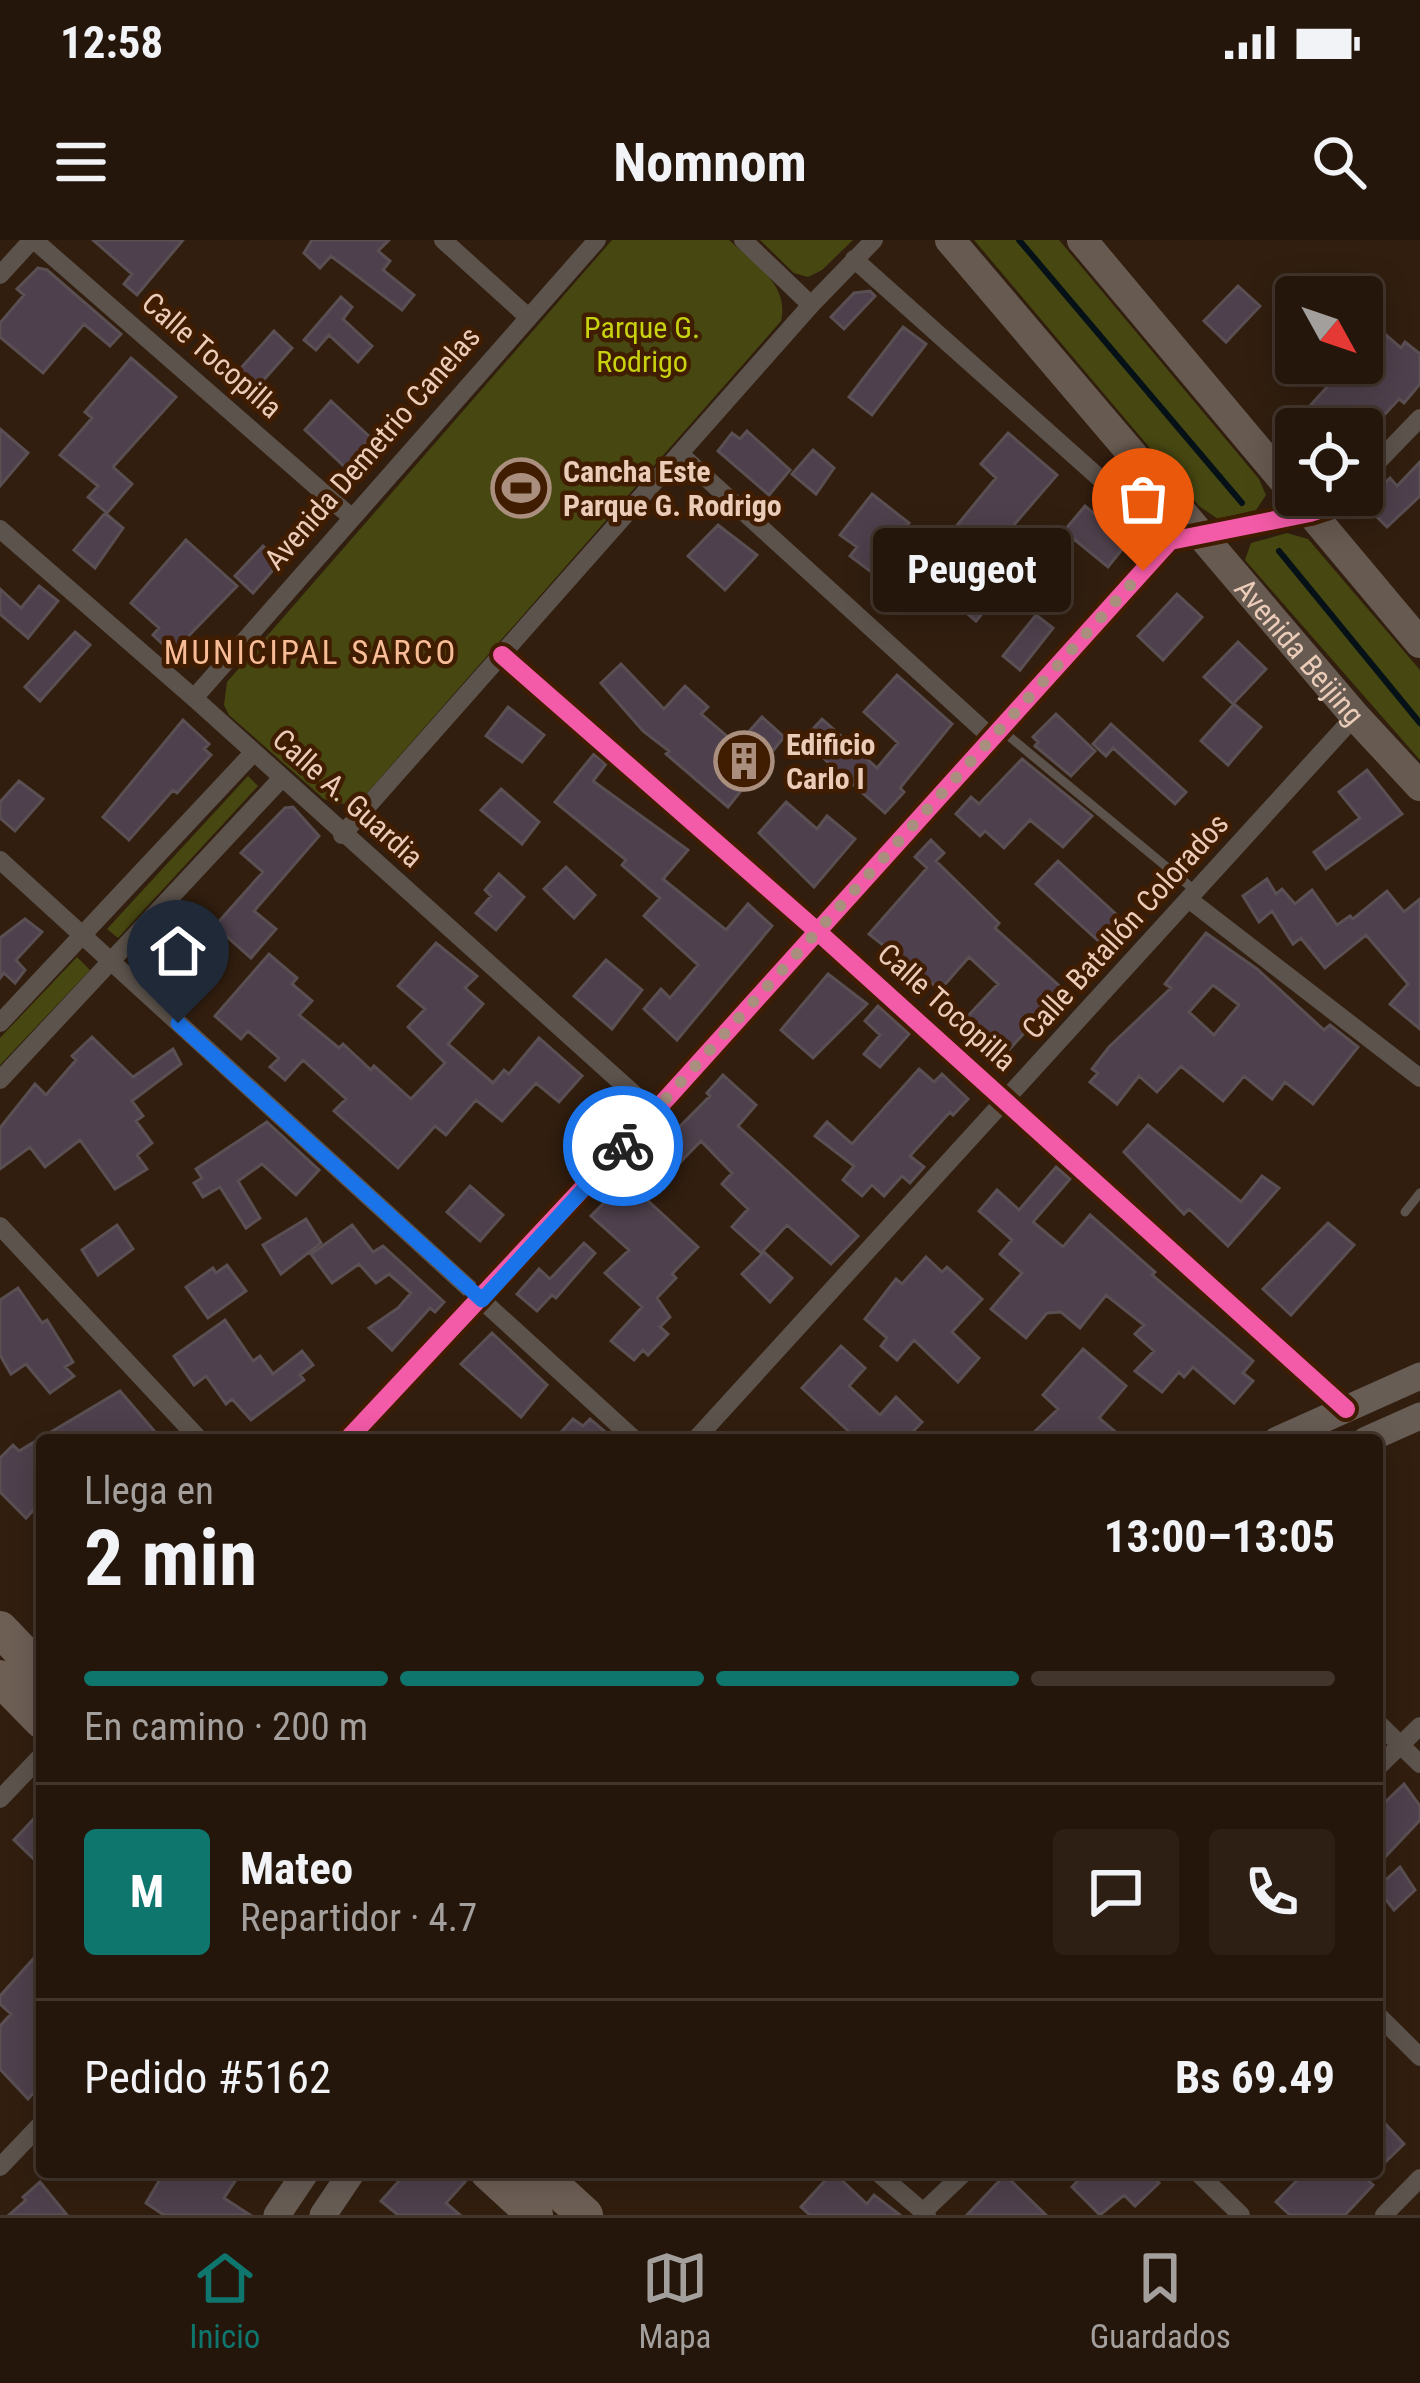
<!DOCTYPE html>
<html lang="es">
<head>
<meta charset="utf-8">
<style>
  :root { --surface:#25160b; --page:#2d1f14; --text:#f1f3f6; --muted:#a39f9d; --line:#42352c; --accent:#0f766e }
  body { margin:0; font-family:"Roboto Condensed",sans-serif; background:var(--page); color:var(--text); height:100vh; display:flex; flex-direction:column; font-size:45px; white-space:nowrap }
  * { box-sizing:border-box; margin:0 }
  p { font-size:39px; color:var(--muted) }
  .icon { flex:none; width:66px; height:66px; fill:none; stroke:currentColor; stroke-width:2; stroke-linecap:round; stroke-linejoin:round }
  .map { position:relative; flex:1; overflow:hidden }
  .drawer { position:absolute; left:36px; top:1194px; width:1347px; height:744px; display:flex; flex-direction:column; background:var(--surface); border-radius:12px; box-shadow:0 6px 30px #0003,0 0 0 3px var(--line) }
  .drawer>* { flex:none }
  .needle { width:78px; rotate:130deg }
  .fabs { position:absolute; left:1275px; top:36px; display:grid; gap:24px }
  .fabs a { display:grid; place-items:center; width:108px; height:108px; border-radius:12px; background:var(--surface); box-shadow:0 6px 30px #0003,0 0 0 3px var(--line); font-size:60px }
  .pin { position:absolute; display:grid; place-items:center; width:102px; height:102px; color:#fff; margin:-123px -51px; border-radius:50% 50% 50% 0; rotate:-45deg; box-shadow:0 0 12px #0007 }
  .pin .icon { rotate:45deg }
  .courier { position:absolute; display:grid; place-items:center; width:120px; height:120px; margin:-60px; border:9px solid #1a73e8; border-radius:50%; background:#fff; color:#222; box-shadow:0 3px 15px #0007 }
  .bubble { position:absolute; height:84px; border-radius:12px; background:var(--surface); box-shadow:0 6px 30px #0003,0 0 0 3px var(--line); font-size:39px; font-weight:700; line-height:84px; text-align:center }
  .head em { font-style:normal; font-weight:700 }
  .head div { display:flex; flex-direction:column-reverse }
  .head { display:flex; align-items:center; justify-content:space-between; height:204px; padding:0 48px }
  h1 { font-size:78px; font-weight:700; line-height:90px }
  .bar { display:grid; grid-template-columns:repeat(4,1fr); gap:18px 12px; align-content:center; height:144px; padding:0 48px }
  .bar i { height:15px; border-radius:9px; background:var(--line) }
  .bar .active { background:var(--accent) }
  .bar p { grid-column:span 4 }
  .line { display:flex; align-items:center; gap:30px; padding:0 48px; border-top:3px solid var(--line) }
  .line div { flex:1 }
  .round { display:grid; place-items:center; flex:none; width:126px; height:126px; border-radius:12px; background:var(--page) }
  .status { display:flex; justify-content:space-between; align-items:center; height:84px; padding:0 60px; background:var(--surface); direction:ltr }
  .status svg { height:33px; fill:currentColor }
  header { display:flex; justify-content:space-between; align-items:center; height:156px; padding:0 48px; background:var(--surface); font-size:54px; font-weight:700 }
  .tab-bar { display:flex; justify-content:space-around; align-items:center; height:168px; border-top:3px solid var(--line); background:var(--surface); font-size:33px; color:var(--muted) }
  .tab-bar a { display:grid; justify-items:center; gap:6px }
  .tab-bar .active { color:var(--accent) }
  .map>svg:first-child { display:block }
  .green { fill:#474811 }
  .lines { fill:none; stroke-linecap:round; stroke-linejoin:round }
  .stream { stroke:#051017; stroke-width:6 }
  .building { fill:#4e404c; stroke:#5a4f53; stroke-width:3; fill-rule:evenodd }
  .lane { stroke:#5c534c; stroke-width:9 }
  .street { stroke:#5c534c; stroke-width:18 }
  .secondary { stroke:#685d55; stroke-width:27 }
  .primary { stroke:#675a50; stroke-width:30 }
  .highway { stroke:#6e5f55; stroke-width:36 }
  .cycleway-casing { stroke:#401c00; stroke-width:26 }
  .cycleway { stroke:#f35aa7; stroke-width:18 }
  .done { stroke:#aa8f7e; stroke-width:12; stroke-dasharray:0 21.6 }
  .route { stroke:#1a73e8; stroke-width:15 }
  .labels { text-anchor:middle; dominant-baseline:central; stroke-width:9; stroke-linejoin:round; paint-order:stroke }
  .park-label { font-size:30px; fill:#c7d211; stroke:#401c00 }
  .street-label { font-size:30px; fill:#ebccb9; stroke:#401c00 }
  .poi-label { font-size:30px; font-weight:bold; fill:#ebccb9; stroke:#401c00; text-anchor:start }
  .neighbourhood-label { font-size:33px; letter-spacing:3px; fill:#f8bc96; stroke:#401c00 }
</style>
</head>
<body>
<div class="status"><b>12:58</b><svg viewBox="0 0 49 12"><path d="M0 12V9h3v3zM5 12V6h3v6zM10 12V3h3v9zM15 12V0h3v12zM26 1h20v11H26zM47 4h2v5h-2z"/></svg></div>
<header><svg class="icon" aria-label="menu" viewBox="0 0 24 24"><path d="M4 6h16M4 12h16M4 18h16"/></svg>Nomnom<svg class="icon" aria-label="search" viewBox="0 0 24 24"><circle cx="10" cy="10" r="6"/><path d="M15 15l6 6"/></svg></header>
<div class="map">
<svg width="1420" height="1975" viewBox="0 0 1420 1975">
  <rect width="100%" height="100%" fill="#311e0f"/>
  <!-- green -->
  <path class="green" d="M612,0H729C753,23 790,44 781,81L366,554C351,566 342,566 324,559L229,475L224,465L227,442Z
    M760,0H853L822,30L808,37L794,33Z
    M974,0H1059L1259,239L1266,255L1256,270L1218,279L1199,266Z
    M1287,293L1308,299L1420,430V520L1245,320L1251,303Z
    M248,536L258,546L118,698L107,689Z
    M77,717L90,730L0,825V798Z"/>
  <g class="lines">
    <!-- stream -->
    <path class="stream" d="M1019,0L1242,263
      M1279,311L1420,483"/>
  </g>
  <!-- building -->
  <path class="building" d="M93,0H183L137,55L124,44L132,34Z
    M312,0H389L378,11L390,21L383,30L414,55L402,70L331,16L320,28L304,13Z
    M38,28L47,30L121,94L110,106L84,84L43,133L0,97V83L24,55L17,49Z
    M1238,46L1260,66L1226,102L1204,81Z
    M870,51L875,56L844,89L831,77L854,53Z
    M341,57L352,67L343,79L372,106L358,122L329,95L316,110L304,100Z
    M903,87L926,104L872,175L849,157Z
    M1380,90L1401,108L1405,102L1420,114V144L1404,163L1399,159L1371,189H1289L1348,124L1362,123V112Z
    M274,91L292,108L251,154L232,138Z
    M131,118L176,157L113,227L132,244L107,273L88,257L98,246L60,215L92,178L85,172Z
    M331,161L371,198L345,227L305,190Z
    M0,189L28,213L0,246Z
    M747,191L790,230L769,255L718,211L732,193L740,199Z
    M1008,193L1057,235L1013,286L1022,294L998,324L954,289L996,238L981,224Z
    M813,210L834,228L816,254L792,234Z
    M1420,222V256L1387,287L1372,272L1376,268L1368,260L1390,238L1397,246Z
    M872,254L909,283L870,331L850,316L857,307L840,295Z
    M1085,266L1128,302L1108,327L1064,291Z
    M105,273L123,288L95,328L74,310Z
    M718,285L757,315L725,350L688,316Z
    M186,300L237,346L172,413L153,395L159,388L131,363Z
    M263,306L280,322L253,353L235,336Z
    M986,339L1000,351L976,381L962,369Z
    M39,346L58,361L28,398L0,374V349L21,368Z
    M1177,354L1202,377L1163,420L1138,396Z
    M1036,375L1053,388L1020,430L1003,416Z
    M75,392L90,405L40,461L25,447Z
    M1238,402L1266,429L1233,464L1204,437Z
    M621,424L664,469L685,446L708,467L701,474L737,505L762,477L784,497L728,567L666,514L669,511L643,491L601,443Z
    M897,435L952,484L900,548L904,552L885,573L803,500L822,479L877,528L898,503L864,472Z
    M1234,464L1261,487L1228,525L1201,501Z
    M508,467L544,495L522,522L486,496Z
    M1056,474L1095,511L1071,536L1035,506L1038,502L1033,497Z
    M183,480L209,504L204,509L211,515L177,553L173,550L129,600L103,577Z
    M1111,484L1186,552L1175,564L1113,508L1106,516L1093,504Z
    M594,514L606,524L593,541L688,610L663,639L726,690L748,664L772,686L677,800L644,769L661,749L670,758L698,725L644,676L660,658L622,625L626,620L555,562Z
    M1022,519L1092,576L1063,607L1030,580L1004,608L985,591L980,596L956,574L971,557L979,564Z
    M1367,530L1402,574L1326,629L1314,612L1360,578L1339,552Z
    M19,541L43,559L15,591L0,578V562Z
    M501,549L539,582L522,604L481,570Z
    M786,562L817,589L827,576L855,599L814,647L759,593Z
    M293,567L319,596L254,671L276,689L251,718L215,686L263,632L241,613L285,568Z
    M931,600L944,613L936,621L999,683L995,688L1064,750L1005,814L966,778L998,744L969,717L940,750L869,694L927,628L915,617Z
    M1058,621L1128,685L1106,708L1036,644Z
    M566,627L595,655L574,678L544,649Z
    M499,634L524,657L496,690L476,673L491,656L485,650Z
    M1267,639L1276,654L1282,649L1295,664L1312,650L1337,685L1350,676L1353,679L1387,651L1404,672L1420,659V789L1390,764L1408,744L1366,695L1325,728L1301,698L1293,704L1272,671L1259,682L1243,656Z
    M193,664L209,677L159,733L151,724L155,708Z
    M25,679L42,692L16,720L25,730L15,743L4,733L0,738V698Z
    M1206,693L1257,729L1324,790L1330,785L1358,807L1313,864L1285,842L1272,859L1244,836L1223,861L1181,826L1157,852L1139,836L1117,864L1090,842L1098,833L1092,829L1109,807L1171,748L1165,744ZM1213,745L1239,765L1214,795L1189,772Z
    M436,703L477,736L465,748L483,764L448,804L493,843L504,830L509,834L539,798L582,836L559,862L536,843L502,881L476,860L446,895L435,886L398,928L334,871L346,859L303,820L285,840L270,827L279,818L248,791L241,799L215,776L269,714L297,738L292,744L312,761L299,775L339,808L343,804L371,830L374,826L411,859L445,823L408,787L425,769L398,746Z
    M606,720L642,750L612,789L574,756Z
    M828,734L867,764L813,818L781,790Z
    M878,766L909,794L880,827L864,814L880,795L865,781Z
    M92,797L133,837L173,809L181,824L132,861L143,876L136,881L152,903L137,915L147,929L115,949L80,900L45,927L30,907L0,929V888L35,844L46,855L76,820L72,816Z
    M919,829L934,842L942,834L968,859L953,875L950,872L910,916L924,927L910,943L902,936L884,956L872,945L862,956L843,940L854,926L815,896L827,882L852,904Z
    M723,835L756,865L738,886L858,996L831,1024L787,985L761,1013L732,987L748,969L722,944L732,933L701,901L645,958L698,1007L672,1034L676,1038L657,1058L670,1077L660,1087L668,1094L648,1115L643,1110L634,1120L611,1101L642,1067L605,1033L629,1010L591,976L710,856L707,853Z
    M267,882L319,930L296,955L262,924L238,941L260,978L246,988L220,947L203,957L194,943L202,938L196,929Z
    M1148,885L1241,962L1262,936L1279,948L1228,1006L1189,969L1184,974L1124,912Z
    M1056,927L1070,939L1033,982L1063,1007L1090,975L1155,1032L1152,1035L1253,1121L1243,1133L1253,1141L1234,1163L1193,1127L1184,1137L1179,1132L1162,1152L1135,1131L1154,1111L1135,1094L1144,1085L1106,1055L1080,1088L1061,1072L1047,1073L1026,1098L991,1069L1022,1033L1000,1014L1012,1000L979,971L997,950L1019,970Z
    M470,946L503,975L480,1001L447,972Z
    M306,979L321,1003L281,1034L263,1005Z
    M1328,983L1354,1005L1291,1075L1263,1049Z
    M117,985L133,1009L98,1035L82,1010Z
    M352,985L373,1012L383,1006L444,1062L435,1072L430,1068L392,1110L369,1088L398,1068L411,1053L389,1034L376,1043L359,1024L332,1043L311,1014Z
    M584,1003L595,1013L556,1058L552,1055L537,1071L517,1054L539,1029L550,1039Z
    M764,1012L792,1038L770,1062L742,1034Z
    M926,1017L942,1032L947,1027L982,1059L952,1092L979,1118L958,1142L914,1100L897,1120L881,1106L887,1098L865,1079L896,1039L902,1044Z
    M227,1025L246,1051L208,1078L186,1047L213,1028L216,1033Z
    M18,1048L42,1083L47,1080L73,1122L65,1127L74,1136L50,1153L26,1124L11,1134L0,1115V1060Z
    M225,1080L253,1121L260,1116L273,1134L302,1111L313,1125L300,1135L304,1140L251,1180L232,1159L226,1164L206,1136L194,1145L174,1116Z
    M492,1093L547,1145L521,1177L461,1124Z
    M841,1106L865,1128L849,1146L880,1175L896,1157L922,1182L905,1200H858L802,1148Z
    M1083,1109L1126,1146L1099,1178L1125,1200H1026L1058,1169L1043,1155Z
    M120,1151L162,1200H42V1261L26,1278L0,1252V1218L13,1205L19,1211Z
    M573,1179L583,1186L590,1179L615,1200H554Z
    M1404,1544L1420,1566V1580L1386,1616L1377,1607V1570Z
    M42,1570V1627L14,1600Z
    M1400,1627L1415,1650L1394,1670L1377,1648Z
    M42,1709V1843L28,1859L0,1829V1786L11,1774L0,1764V1756Z
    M1377,1875L1404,1904L1377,1930Z
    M170,1932H241L224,1958L250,1975H164L146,1963L159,1941Z
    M407,1932H453L465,1942L446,1963L460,1975H398L381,1961Z
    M833,1932L867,1964L874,1955L900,1975H810L801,1967Z
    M1086,1932H1148L1159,1943L1135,1966L1124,1955L1100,1975L1072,1947Z
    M1305,1932H1359L1373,1945L1345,1975H1290L1276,1962Z
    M1005,1935L1046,1975H967Z
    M40,1942L67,1975H9L26,1960L23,1957Z"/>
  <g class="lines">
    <!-- lane -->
    <path class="lane" d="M999,488L1198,653
      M1405,972L1420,953"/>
    <!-- street -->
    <path class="street" d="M34,0L350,276
      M443,0L528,77
      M743,0L811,65
      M854,19L1170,301
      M0,35L32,0
      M680,214L991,497
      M1362,238L1420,178
      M0,289L194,458L654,872
      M502,415L817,691L1346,1169
      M194,458L597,0
      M342,595L811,65L874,0
      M0,620L635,1200
      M1191,661L1420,838
      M0,783L253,513
      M0,840L281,539
      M0,986L200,1200
      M347,1200L668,857L1170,301L1310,273L1335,265L1345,255
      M695,1200L1355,476
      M1377,1482L1420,1524
      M1377,1528L1420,1486
      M0,1559L42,1515
      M1377,1774L1420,1817
      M0,1927L42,1883
      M877,1932L927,1975
      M1197,1932L1241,1975
      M923,1972L965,1932
      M1384,1975L1420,1938"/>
    <!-- secondary -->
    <path class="secondary" d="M1277,1200L1420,1136
      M1366,1200L1420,1176
      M277,1975L306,1932
      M323,1975L352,1932"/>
    <!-- primary -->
    <g class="primary">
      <path id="s1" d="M950,0L1355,476L1420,546"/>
      <path d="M1082,0L1420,403"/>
    </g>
    <!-- highway -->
    <path class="highway" d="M0,1389L42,1433
      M0,1438L42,1481
      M488,1932L535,1975
      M538,1932L585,1975"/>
    <defs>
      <path id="cycleway" d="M502,415L817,691L1346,1169
        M347,1200L668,857L1170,301L1310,273L1335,265L1345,255"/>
    </defs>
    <!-- cycleway casing -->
    <use href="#cycleway" class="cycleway-casing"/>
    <!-- cycleway -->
    <use href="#cycleway" class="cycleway"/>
  </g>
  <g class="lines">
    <!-- done -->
    <path class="done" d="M623,906L1143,331"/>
    <!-- route -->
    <path class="route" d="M178,783L482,1060L623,906"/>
  </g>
  <!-- icons -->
  <defs>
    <symbol id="stadium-ring" viewBox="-11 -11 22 22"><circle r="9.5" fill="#401c00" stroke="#aa8f7e" stroke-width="1.5"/><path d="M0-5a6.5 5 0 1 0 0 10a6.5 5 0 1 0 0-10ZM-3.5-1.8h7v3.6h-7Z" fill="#aa8f7e"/></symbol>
    <symbol id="building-ring" viewBox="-11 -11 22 22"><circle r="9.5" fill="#401c00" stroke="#aa8f7e" stroke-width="1.5"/><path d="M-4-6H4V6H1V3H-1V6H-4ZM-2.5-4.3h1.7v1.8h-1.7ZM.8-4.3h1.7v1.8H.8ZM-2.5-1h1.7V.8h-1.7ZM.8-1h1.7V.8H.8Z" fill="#aa8f7e"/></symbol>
  </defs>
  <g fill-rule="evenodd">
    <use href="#stadium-ring" x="488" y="215" width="66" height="66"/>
    <use href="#building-ring" x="711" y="488" width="66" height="66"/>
  </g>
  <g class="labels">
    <!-- park labels -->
    <g class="park-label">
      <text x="642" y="87">Parque G.<tspan x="642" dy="34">Rodrigo</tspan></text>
    </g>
    <!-- street labels -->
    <g class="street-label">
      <text transform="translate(212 115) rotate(41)">Calle Tocopilla</text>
      <text transform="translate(372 208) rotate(-49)">Avenida Demetrio Canelas</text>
      <text stroke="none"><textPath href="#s1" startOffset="540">Avenida Beijing</textPath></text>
      <text transform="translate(348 558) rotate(42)">Calle A. Guardia</text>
      <text transform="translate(1125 686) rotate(-48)">Calle Batallón Colorados</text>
      <text transform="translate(947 767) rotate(42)">Calle Tocopilla</text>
    </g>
    <!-- poi labels -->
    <g class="poi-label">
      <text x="563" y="231">Cancha Este<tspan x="563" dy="34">Parque G. Rodrigo</tspan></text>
      <text x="786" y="504">Edificio<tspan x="786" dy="34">Carlo I</tspan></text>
    </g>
    <!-- neighbourhood labels -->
    <g class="neighbourhood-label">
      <text x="311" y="412">MUNICIPAL SARCO</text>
    </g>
  </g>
</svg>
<div class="fabs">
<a><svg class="needle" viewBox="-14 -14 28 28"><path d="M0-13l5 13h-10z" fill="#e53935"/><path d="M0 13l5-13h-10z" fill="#a39f9d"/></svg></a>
<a><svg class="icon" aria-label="locate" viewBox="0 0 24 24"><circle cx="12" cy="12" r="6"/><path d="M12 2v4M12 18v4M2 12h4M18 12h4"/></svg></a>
</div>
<div class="pin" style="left:1143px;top:331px;background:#ea580c"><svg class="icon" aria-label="bag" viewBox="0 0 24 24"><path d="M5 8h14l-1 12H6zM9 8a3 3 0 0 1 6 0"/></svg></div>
<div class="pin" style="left:178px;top:783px;background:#1f2937"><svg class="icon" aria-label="home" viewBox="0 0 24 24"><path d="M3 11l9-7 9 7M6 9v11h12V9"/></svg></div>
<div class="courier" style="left:623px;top:906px"><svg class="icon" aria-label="bike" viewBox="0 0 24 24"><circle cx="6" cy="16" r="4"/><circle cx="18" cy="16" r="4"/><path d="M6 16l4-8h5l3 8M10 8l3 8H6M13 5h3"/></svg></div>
<div class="bubble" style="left:873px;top:288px;width:198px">Peugeot</div>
<section class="drawer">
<div class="head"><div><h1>2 min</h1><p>Llega en</p></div><em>13:00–13:05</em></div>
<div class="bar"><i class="active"></i><i class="active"></i><i class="active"></i><i></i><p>En camino · 200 m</p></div>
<div class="line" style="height:216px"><b class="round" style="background:var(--accent);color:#fff">M</b><div><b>Mateo</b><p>Repartidor · 4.7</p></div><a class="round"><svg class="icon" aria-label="chat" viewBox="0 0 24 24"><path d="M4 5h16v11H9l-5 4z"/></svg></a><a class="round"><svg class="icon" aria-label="phone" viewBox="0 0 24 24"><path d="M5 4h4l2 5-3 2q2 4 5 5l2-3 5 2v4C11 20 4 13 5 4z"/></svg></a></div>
<div class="line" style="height:156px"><div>Pedido #5162</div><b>Bs 69.49</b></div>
</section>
</div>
<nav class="tab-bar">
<a class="active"><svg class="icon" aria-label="home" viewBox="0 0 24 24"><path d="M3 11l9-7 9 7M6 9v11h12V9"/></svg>Inicio</a>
<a><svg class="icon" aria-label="map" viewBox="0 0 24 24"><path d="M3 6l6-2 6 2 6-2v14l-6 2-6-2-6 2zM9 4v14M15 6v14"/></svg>Mapa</a>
<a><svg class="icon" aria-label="saved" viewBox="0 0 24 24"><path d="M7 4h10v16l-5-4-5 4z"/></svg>Guardados</a>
</nav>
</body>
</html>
